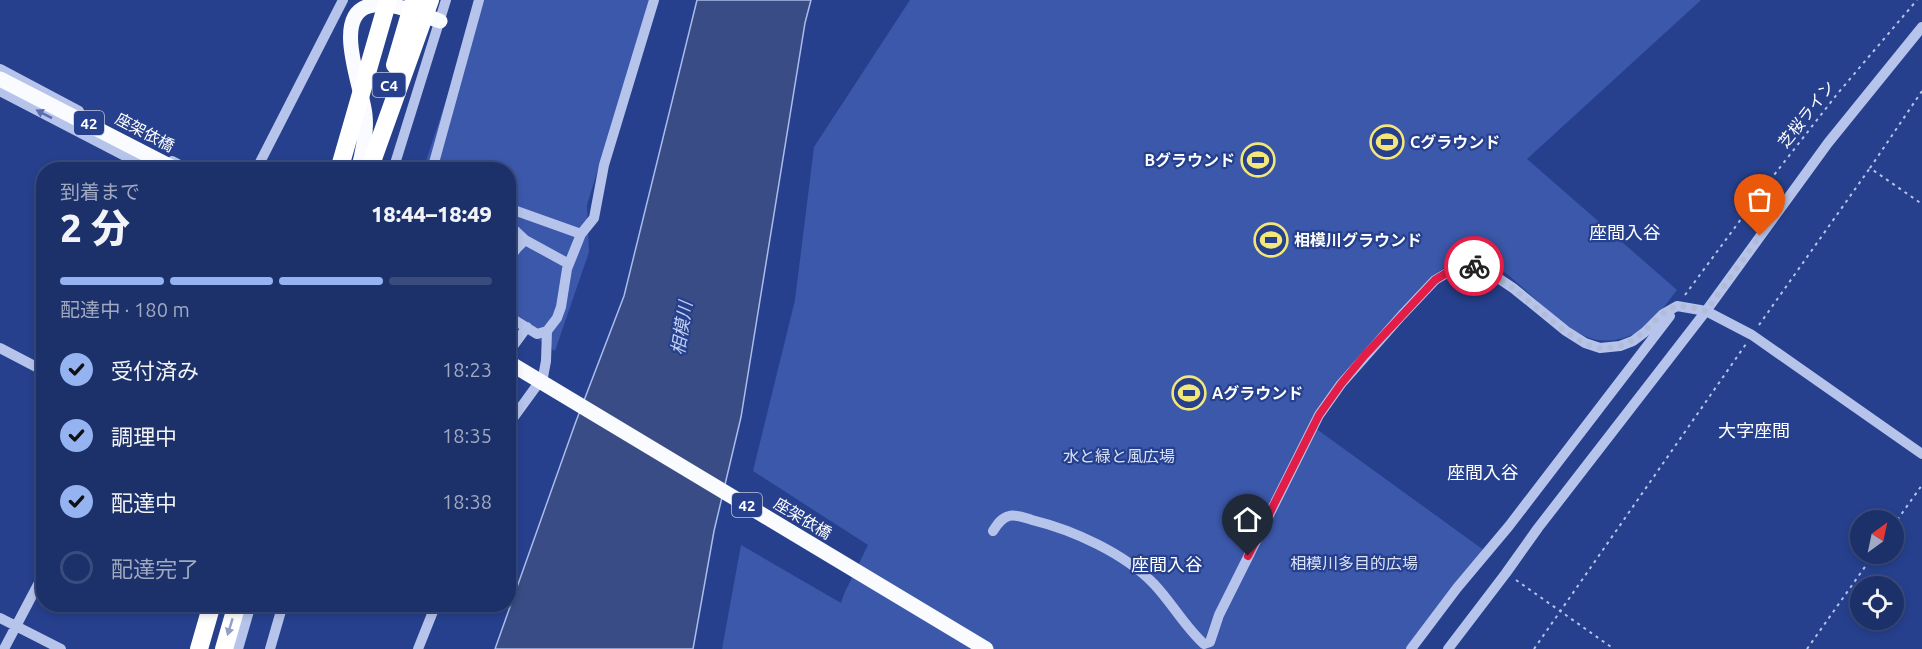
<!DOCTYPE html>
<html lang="ja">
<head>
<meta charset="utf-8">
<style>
  :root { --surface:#1c306a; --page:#253870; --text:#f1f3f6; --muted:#a0a9c1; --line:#3a4b7e; --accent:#95b2f1 }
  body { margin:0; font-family:Ubuntu,"Noto Sans JP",sans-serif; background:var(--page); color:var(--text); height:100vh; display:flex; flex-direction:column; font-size:22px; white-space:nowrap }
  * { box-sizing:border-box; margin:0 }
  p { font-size:20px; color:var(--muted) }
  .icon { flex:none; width:33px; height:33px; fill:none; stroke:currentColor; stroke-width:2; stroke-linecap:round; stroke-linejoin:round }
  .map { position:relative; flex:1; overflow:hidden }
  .details { position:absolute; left:36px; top:162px; width:480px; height:450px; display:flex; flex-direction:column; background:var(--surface); border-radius:24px; box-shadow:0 3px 9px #0003,0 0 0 2px var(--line) }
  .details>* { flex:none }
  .needle { width:39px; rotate:33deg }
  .tools { position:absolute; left:1850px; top:510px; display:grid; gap:12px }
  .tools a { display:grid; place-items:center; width:54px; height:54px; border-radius:50%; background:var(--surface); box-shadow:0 3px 9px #0003,0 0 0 2px var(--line); font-size:30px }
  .pin { position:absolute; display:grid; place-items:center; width:51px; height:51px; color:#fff; margin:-62px -26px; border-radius:50% 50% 50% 0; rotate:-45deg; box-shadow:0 0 6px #0007 }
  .pin .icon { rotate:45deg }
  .courier { position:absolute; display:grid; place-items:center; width:60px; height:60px; margin:-30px; border:4px solid #e11d48; border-radius:50%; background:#fff; color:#222; box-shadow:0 2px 8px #0007 }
  .overview em { font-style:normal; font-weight:800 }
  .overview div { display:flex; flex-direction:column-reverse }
  .overview { display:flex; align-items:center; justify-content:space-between; height:102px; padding:0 24px }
  h1 { font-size:39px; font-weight:800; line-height:45px }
  .bar { display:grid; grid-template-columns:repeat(4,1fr); gap:9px 6px; align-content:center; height:72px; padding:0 24px }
  .bar i { height:8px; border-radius:4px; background:var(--line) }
  .bar .selected { background:var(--accent) }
  .bar p { grid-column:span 4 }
  ol { padding:0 24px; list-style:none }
  li { display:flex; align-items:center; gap:18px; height:66px }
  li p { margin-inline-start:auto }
  li .icon { padding:6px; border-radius:50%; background:var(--accent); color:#111; stroke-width:4 }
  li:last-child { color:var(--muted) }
  li i { width:33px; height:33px; border:3px solid var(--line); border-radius:50% }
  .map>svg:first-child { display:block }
  .green { fill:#3b58aa }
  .water { fill:#394c85; stroke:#aabceb; stroke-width:1.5 }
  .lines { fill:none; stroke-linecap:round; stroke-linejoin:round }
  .path { stroke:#b6c4eb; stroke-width:2; stroke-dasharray:3 4.5; stroke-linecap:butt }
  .minor { stroke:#b6c4eb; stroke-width:10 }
  .major { stroke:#fafbff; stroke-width:15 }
  .highway { stroke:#fff; stroke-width:18 }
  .major-bridge { stroke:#fafbff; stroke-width:15 }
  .highway-bridge { stroke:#fff; stroke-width:18 }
  .oneway { fill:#586eae }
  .oneway2 { fill:#92a0c6 }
  .done { stroke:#b3bcd7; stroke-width:6; stroke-dasharray:0 10.8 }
  .route { stroke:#e11d48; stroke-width:8 }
  .labels { text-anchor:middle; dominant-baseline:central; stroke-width:4.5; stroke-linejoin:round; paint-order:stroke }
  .shield { fill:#26408d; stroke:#bec6dd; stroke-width:1.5 }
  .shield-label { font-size:15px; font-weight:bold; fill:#fff }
  .street-label { font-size:16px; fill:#fff; stroke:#26408d }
  .poi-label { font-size:16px; font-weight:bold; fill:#fff; stroke:#26408d; text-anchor:start }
  .park-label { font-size:16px; fill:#dae2f8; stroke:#26408d }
  .neighbourhood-label { font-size:18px; fill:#fff; stroke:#26408d }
  .water-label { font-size:18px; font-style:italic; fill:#c2cff2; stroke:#26408d }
</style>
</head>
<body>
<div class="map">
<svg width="1922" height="649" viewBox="0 0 1922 649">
  <rect width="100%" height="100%" fill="#26408d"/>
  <!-- green -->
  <path class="green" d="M479,0H650L587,205L589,252L555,351L509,319L508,170H423Z
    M910,0H1701L1527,159L1677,290C1666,304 1655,321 1640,331C1624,340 1604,344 1587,337C1563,328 1528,291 1507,274C1498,268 1486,256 1475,257C1459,257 1446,267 1433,275L1311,425L1485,551L1412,649H722L741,545L841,603L844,594L868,545L753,471L795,300L814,147Z"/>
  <!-- water -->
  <path class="water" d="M697,0H811L805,23L741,417L714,531L693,649H495L575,424L624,296Z"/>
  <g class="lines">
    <!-- path -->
    <path class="path" d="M1922,91L1870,168L1922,204
      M1685,295L1767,184L1838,93L1917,0
      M1759,325L1870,168
      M1893,526L1922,485
      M1516,580L1614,649
      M1534,649L1746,344
      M1807,649L1874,554"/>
    <!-- minor -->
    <path class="minor" d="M0,69L79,111
      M0,91L152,170
      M172,161L189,170
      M256,170L343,0
      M393,170L446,0
      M432,170L479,0
      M508,208L581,234
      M508,224L525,240L569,264
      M508,260L517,248L525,240
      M508,316L537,334L547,331L557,318L561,307L567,269L581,234L594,218L604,165L654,0
      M0,348L44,371
      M508,353L527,327
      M508,425L543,377L546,361L547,331
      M993,531C997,525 1001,518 1009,516C1016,514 1025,518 1032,520C1073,530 1124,553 1154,584C1172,603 1185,627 1204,644L1210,642L1219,615L1319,415L1341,384L1402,315L1435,280L1457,267L1474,266L1489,272L1513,288L1566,331L1585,343L1600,348L1620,346L1633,341L1645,332L1663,314L1677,306L1706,311L1752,335L1922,454
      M0,618L61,649
      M4,649L44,573
      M238,649L251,604
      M270,649L283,604
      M418,649L436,604
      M1411,649L1457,588L1509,526L1670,316
      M1448,649L1506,573L1538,528L1706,311L1828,143L1922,27"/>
    <!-- major -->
    <path class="major" d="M0,79L177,170
      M358,170C363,152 367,133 365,115C363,89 331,16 369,6C391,0 419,14 440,21"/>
    <!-- highway -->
    <path class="highway" d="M199,649L212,604
      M224,649L237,604"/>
    <!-- major-bridge -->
    <path class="major-bridge" d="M508,362L986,649"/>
    <!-- highway-bridge -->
    <path class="highway-bridge" d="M395,65L414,0
      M339,170L388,0
      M369,170L430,0"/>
  </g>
  <!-- one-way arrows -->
  <defs><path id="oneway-solid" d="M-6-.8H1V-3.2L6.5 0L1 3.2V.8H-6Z" transform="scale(1.5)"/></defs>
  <use class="oneway" href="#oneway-solid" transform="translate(44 114) rotate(-153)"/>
  <use class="oneway2" href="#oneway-solid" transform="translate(230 627) rotate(107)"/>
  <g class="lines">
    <!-- done -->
    <path class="done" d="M1474,266C1488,272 1502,280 1514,289C1534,304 1576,347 1601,348C1642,351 1657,307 1679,306C1688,306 1698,309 1706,311L1760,236"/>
    <!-- route -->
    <path class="route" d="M1248,556L1319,415L1341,384L1365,355L1435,280L1456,267L1474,266"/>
  </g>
  <!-- icons -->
  <defs>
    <symbol id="stadium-ring" viewBox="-11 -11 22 22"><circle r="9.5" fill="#26408d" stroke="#f4e77a" stroke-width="1.5"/><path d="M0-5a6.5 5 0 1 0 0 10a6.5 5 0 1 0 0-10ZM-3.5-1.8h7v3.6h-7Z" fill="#f4e77a"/></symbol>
  </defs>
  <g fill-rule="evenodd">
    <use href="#stadium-ring" x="1368" y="123" width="38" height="38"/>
    <use href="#stadium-ring" x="1239" y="141" width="38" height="38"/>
    <use href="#stadium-ring" x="1252" y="221" width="38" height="38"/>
    <use href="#stadium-ring" x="1170" y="374" width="38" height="38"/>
  </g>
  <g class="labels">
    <!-- shield labels -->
    <g class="shield">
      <rect x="372.5" y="73" width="33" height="24" rx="4.5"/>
      <rect x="74" y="111" width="30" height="24" rx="4.5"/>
      <rect x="732" y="493" width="30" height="24" rx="4.5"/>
    </g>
    <g class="shield-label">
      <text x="389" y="85">C4</text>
      <text x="89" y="123">42</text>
      <text x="747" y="505">42</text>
    </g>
    <!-- street labels -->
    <g class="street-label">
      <text transform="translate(1806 114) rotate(-52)">芝桜ライン</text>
      <text transform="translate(145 132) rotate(28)">座架依橋</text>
      <text transform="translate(803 518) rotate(31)">座架依橋</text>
    </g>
    <!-- poi labels -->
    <g class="poi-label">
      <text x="1410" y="142">Cグラウンド</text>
      <text x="1235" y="160" text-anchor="end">Bグラウンド</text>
      <text x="1294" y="240">相模川グラウンド</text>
      <text x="1212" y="393">Aグラウンド</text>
    </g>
    <!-- park labels -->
    <g class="park-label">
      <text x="1119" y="456">水と緑と風広場</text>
      <text x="1354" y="563">相模川多目的広場</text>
    </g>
    <!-- neighbourhood labels -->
    <g class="neighbourhood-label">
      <text x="1625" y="232">座間入谷</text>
      <text x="1754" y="430">大字座間</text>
      <text x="1483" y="472">座間入谷</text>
      <text x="1167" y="564">座間入谷</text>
    </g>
    <!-- water labels -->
    <g class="water-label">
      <text transform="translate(681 328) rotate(-81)">相模川</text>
    </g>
  </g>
</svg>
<div class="tools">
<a><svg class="needle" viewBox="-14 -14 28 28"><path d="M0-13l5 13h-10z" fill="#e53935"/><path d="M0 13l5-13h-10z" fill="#a0a9c1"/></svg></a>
<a><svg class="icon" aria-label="locate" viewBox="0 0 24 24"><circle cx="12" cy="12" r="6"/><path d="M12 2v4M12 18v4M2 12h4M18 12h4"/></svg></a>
</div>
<div class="pin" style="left:1760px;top:236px;background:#ea580c"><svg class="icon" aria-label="bag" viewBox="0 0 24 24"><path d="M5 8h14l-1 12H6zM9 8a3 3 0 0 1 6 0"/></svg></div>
<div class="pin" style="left:1248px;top:556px;background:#1f2937"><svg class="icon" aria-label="home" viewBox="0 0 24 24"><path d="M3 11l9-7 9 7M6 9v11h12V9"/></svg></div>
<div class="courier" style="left:1474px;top:266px"><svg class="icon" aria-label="bike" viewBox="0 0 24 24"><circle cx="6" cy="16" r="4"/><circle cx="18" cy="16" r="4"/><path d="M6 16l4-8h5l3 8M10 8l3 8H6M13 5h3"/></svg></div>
<section class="details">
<div class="overview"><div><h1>2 分</h1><p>到着まで</p></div><em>18:44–18:49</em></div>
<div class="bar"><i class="selected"></i><i class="selected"></i><i class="selected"></i><i></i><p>配達中 · 180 m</p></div>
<ol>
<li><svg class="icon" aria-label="check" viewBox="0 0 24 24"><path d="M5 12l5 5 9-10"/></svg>受付済み<p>18:23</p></li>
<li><svg class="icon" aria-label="check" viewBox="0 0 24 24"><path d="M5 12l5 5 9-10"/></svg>調理中<p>18:35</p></li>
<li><svg class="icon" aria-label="check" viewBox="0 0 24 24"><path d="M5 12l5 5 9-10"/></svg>配達中<p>18:38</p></li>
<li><i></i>配達完了</li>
</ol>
</section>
</div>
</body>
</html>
